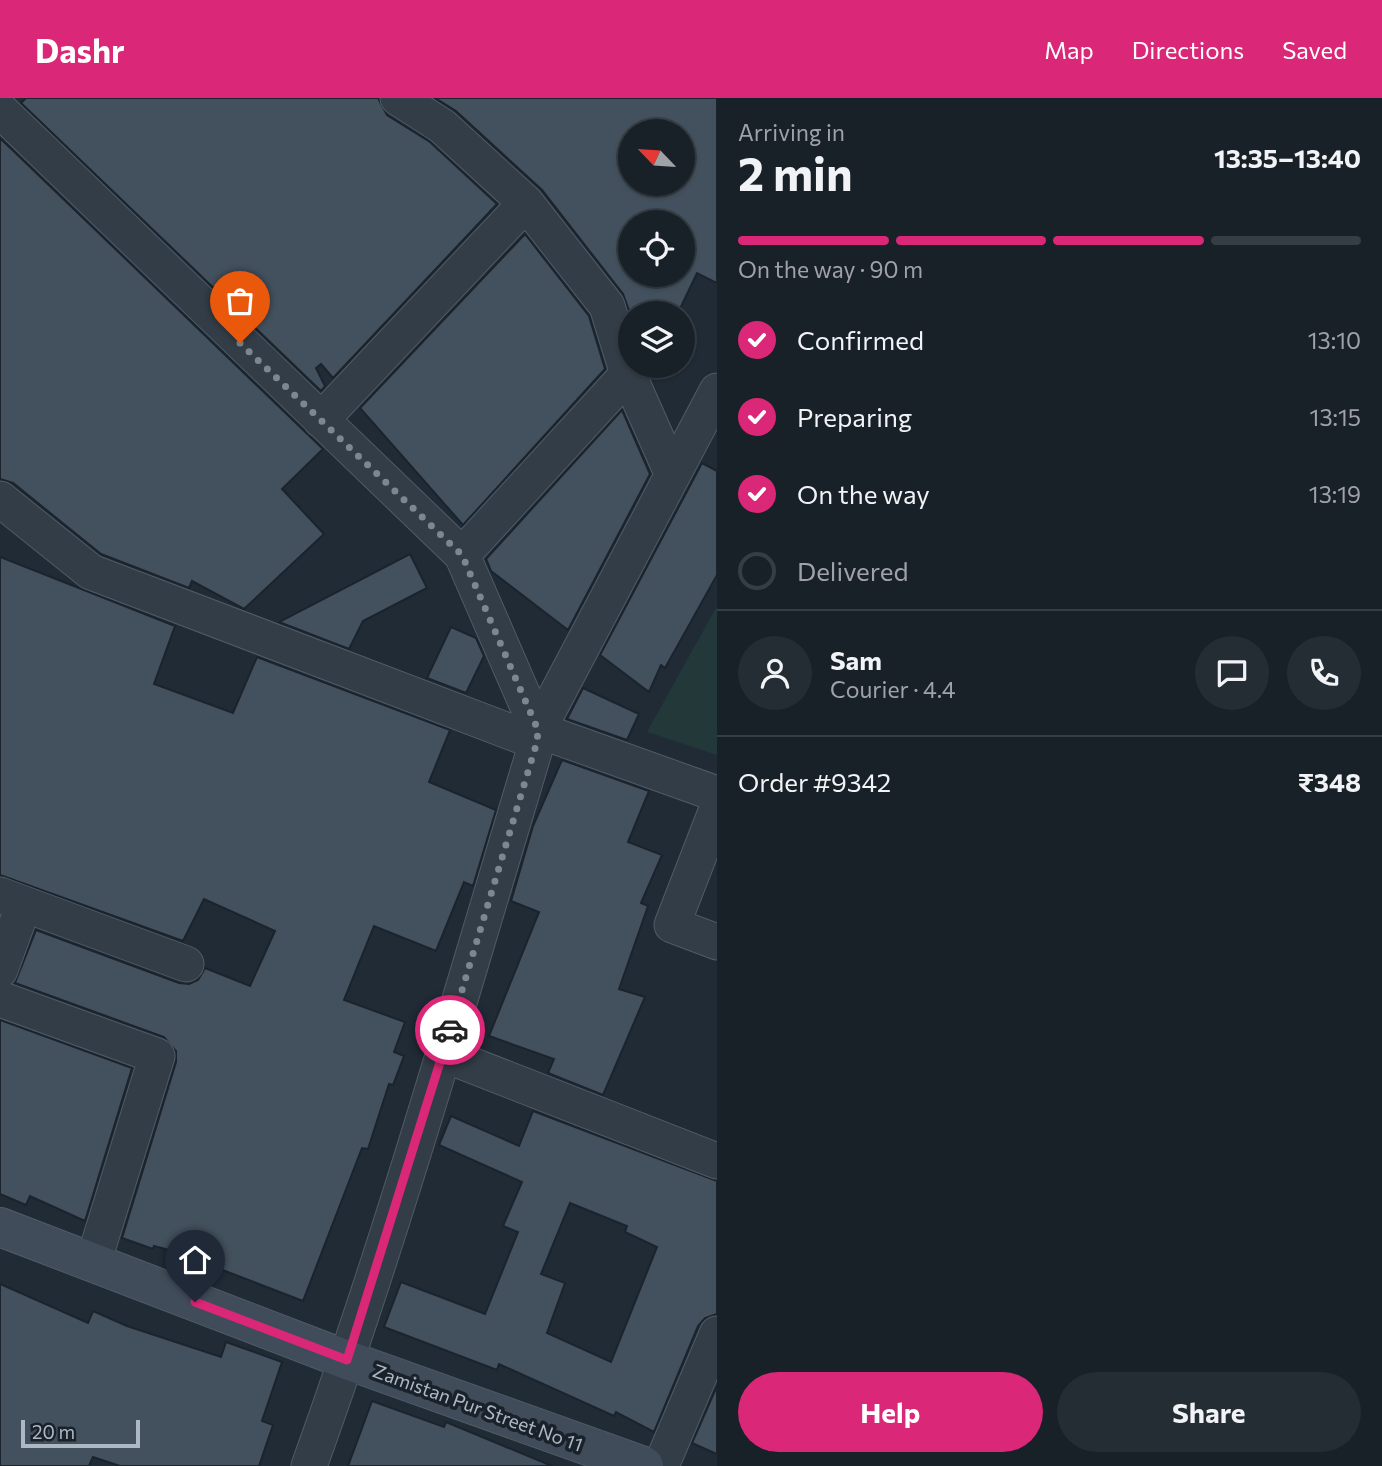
<!DOCTYPE html>
<html lang="en">
<head>
<meta charset="utf-8">
<style>
  :root { --surface:#182028; --page:#252d34; --text:#f1f3f6; --muted:#9fa3a8; --line:#363e45; --accent:#db2777 }
  body { margin:0; font-family:Commissioner,sans-serif; background:var(--page); color:var(--text); height:100vh; display:flex; flex-direction:column; font-size:26px; white-space:nowrap }
  * { box-sizing:border-box; margin:0 }
  p { font-size:23px; color:var(--muted) }
  .icon { flex:none; width:38px; height:38px; fill:none; stroke:currentColor; stroke-width:2; stroke-linecap:round; stroke-linejoin:round }
  .map { position:relative; flex:1; overflow:hidden }
  .panel { display:flex; flex-direction:column; background:var(--surface); width:665px }
  .panel>* { flex:none }
  .needle { width:46px; rotate:295deg }
  .tools { position:absolute; left:618px; top:21px; display:grid; gap:14px }
  .tools a { display:grid; place-items:center; width:77px; height:77px; border-radius:50%; background:var(--surface); box-shadow:0 2px 5px #0004,0 0 0 2px var(--line); font-size:35px }
  .scale { position:absolute; left:21px; bottom:18px; width:119px; box-sizing:border-box; padding-left:7px; border:4px solid #adb8c4; border-top:0; font-size:19px; line-height:24px; white-space:nowrap; color:#adb8c4; -webkit-text-stroke:5px #19222b; paint-order:stroke }
  .pin { position:absolute; display:grid; place-items:center; width:60px; height:60px; color:#fff; margin:-72px -30px; border-radius:50% 50% 50% 0; rotate:-45deg; box-shadow:0 0 7px #0007 }
  .pin .icon { rotate:45deg }
  .courier { position:absolute; display:grid; place-items:center; width:70px; height:70px; margin:-35px; border:5px solid #db2777; border-radius:50%; background:#fff; color:#222; box-shadow:0 2px 9px #0007 }
  .summary em { font-style:normal; font-weight:700 }
  .summary div { display:flex; flex-direction:column-reverse }
  .summary { display:flex; align-items:center; justify-content:space-between; height:119px; padding:0 21px }
  h1 { font-size:46px; font-weight:700; line-height:52px }
  .bar { display:grid; grid-template-columns:repeat(4,1fr); gap:10px 7px; align-content:center; height:84px; padding:0 21px }
  .bar i { height:9px; border-radius:5px; background:var(--line) }
  .bar .selected { background:var(--accent) }
  .bar p { grid-column:span 4 }
  .line { display:flex; align-items:center; gap:18px; padding:0 21px; border-top:2px solid var(--line) }
  .line div { flex:1 }
  .round { display:grid; place-items:center; flex:none; width:74px; height:74px; border-radius:37px; background:var(--page) }
  ol { padding:0 21px; list-style:none }
  li { display:flex; align-items:center; gap:21px; height:77px }
  li p { margin-inline-start:auto }
  li .icon { padding:7px; border-radius:50%; background:var(--accent); color:#fff; stroke-width:4 }
  li:last-child { color:var(--muted) }
  li i { width:38px; height:38px; border:4px solid var(--line); border-radius:50% }
  .action { display:flex; gap:14px; margin-top:auto; padding:14px 21px }
  .action a { flex:1; height:80px; border-radius:42px; background:var(--accent); color:#fff; font-size:28px; font-weight:700; line-height:80px; text-align:center }
  .action a+a { background:var(--page); color:var(--text) }
  header { display:flex; align-items:center; gap:42px; box-sizing:border-box; height:98px; padding:0 35px; background:var(--accent); color:#fff }
  header strong { font-size:33px }
  nav { display:flex; gap:38px; margin-inline-start:auto; font-size:24px }
  main { display:flex; flex:1; min-height:0 }
  .map>svg:first-child { display:block }
  .green { fill:#233838 }
  .building { fill:#43515e; stroke:#1b242d; stroke-width:2; fill-rule:evenodd }
  .lines { fill:none; stroke-linecap:round; stroke-linejoin:round }
  .street-casing { stroke:#515b65; stroke-width:37 }
  .secondary-casing { stroke:#515b65; stroke-width:40 }
  .street { stroke:#333d47; stroke-width:35 }
  .secondary { stroke:#414c5a; stroke-width:38 }
  .done { stroke:#7c8792; stroke-width:7; stroke-dasharray:0 12.6 }
  .route { stroke:#db2777; stroke-width:9 }
  .labels { text-anchor:middle; dominant-baseline:central; stroke-width:7; stroke-linejoin:round; paint-order:stroke }
  .street-label { font-size:19px; fill:#adb8c4; stroke:#19222b }
</style>
</head>
<body>
<header>
<strong>Dashr</strong>
<nav><a>Map</a><a>Directions</a><a>Saved</a></nav>
</header>
<main>
<div class="map">
<svg width="717" height="1368" viewBox="0 0 717 1368">
  <rect width="100%" height="100%" fill="#202b36"/>
  <!-- green -->
  <path class="green" d="M717,508V657L647,634Z"/>
  <!-- building -->
  <path class="building" d="M26,0H378L387,17L430,44L497,106L333,280L321,266L316,270L325,288L321,293L21,5Z
    M435,0H717V185L697,175L678,215H630L623,196L542,92L456,13ZM630,33H682V86H630ZM630,124H682V177H630Z
    M0,40L323,351L282,391L324,436L244,511L192,483L189,490L101,456L13,385L0,381Z
    M525,136L589,218L605,271L463,427L360,310Z
    M622,312L650,376L568,532L491,473L486,461Z
    M702,365L717,373V477L665,570L661,567L649,594L600,557Z
    M410,456L427,490L363,523L349,551L279,524Z
    M0,459L175,528L154,586L233,615L257,559L450,632L429,684L496,712L473,788L464,784L436,853L374,828L344,902L405,924L394,954L404,958L393,987L389,986L368,1051L362,1050L303,1203L176,1154L154,1148L153,1151L122,1140L176,964V953L164,939L15,885L36,832L179,885L189,886L198,882L205,870L250,888L275,833L204,801L183,843L0,777Z
    M451,529L476,540L484,558L466,595L427,580Z
    M583,590L639,616L627,642L567,621Z
    M562,662L649,693L628,744L662,757L641,805L648,808L619,891L645,899L603,997L548,975L554,961L489,938L539,814L511,803L533,728Z
    M0,922L132,970L85,1123L30,1098L26,1107L0,1096Z
    M533,1013L717,1083V1216L705,1220L698,1228L654,1334L616,1314L614,1318L499,1266L497,1272L384,1229L401,1184L485,1216L518,1134L503,1128L522,1084L439,1047L451,1018L519,1048ZM570,1105L627,1128L625,1134L657,1149L611,1264L547,1235L565,1185L541,1176Z
    M0,1186L88,1225L93,1213L127,1228L221,1259L226,1244L282,1264L262,1323L273,1327L259,1368H120L93,1359L89,1368H0Z
    M717,1288V1356L692,1345Z
    M372,1303L444,1329L446,1324L552,1368H348Z"/>
  <g class="lines">
    <defs>
      <path id="street" d="M398,0L442,28L526,105L607,208L628,276L672,375
        M0,12L462,457L538,632L717,696
        M321,322L526,105
        M0,401L91,474L537,644
        M462,457L628,276
        M717,711L672,827L717,844
        M0,797L186,866
        M0,872L24,806
        M0,901L157,958L93,1165
        M443,956L717,1063
        M309,1368C395,1130 464,886 537,644L538,632L717,293
        M661,1368L717,1236"/>
      <path id="secondary" d="M0,1129L347,1262L644,1368"/>
    </defs>
    <!-- street casing -->
    <use href="#street" class="street-casing"/>
    <!-- secondary casing -->
    <use href="#secondary" class="secondary-casing"/>
    <!-- street -->
    <use href="#street" class="street"/>
    <!-- secondary -->
    <use href="#secondary" class="secondary"/>
  </g>
  <g class="lines">
    <!-- done -->
    <path class="done" d="M240,245L462,457L538,632L537,644L450,932"/>
    <!-- route -->
    <path class="route" d="M195,1204L347,1262L450,932"/>
  </g>
  <g class="labels">
    <!-- street labels -->
    <g class="street-label">
      <text transform="translate(478 1309) rotate(20)">Zamistan Pur Street No 11</text>
    </g>
  </g>
</svg>
<div class="tools">
<a><svg class="needle" viewBox="-14 -14 28 28"><path d="M0-13l5 13h-10z" fill="#e53935"/><path d="M0 13l5-13h-10z" fill="#9fa3a8"/></svg></a>
<a><svg class="icon" aria-label="locate" viewBox="0 0 24 24"><circle cx="12" cy="12" r="6"/><path d="M12 2v4M12 18v4M2 12h4M18 12h4"/></svg></a>
<a><svg class="icon" aria-label="layers" viewBox="0 0 24 24"><path d="M12 4l9 5-9 5-9-5zM3 14l9 5 9-5"/></svg></a>
</div>
<div class="scale">20 m</div>
<div class="pin" style="left:240px;top:245px;background:#ea580c"><svg class="icon" aria-label="bag" viewBox="0 0 24 24"><path d="M5 8h14l-1 12H6zM9 8a3 3 0 0 1 6 0"/></svg></div>
<div class="pin" style="left:195px;top:1204px;background:#1f2937"><svg class="icon" aria-label="home" viewBox="0 0 24 24"><path d="M3 11l9-7 9 7M6 9v11h12V9"/></svg></div>
<div class="courier" style="left:450px;top:932px"><svg class="icon" aria-label="car" viewBox="0 0 24 24"><path d="M5 17H2v-5l4-1 3-4h7l3 4 3 1v5h-3M9 17h6M6 11h13"/><circle cx="7" cy="17" r="2"/><circle cx="17" cy="17" r="2"/></svg></div>
</div>
<section class="panel">
<div class="summary"><div><h1>2 min</h1><p>Arriving in</p></div><em>13:35–13:40</em></div>
<div class="bar"><i class="selected"></i><i class="selected"></i><i class="selected"></i><i></i><p>On the way · 90 m</p></div>
<ol>
<li><svg class="icon" aria-label="check" viewBox="0 0 24 24"><path d="M5 12l5 5 9-10"/></svg>Confirmed<p>13:10</p></li>
<li><svg class="icon" aria-label="check" viewBox="0 0 24 24"><path d="M5 12l5 5 9-10"/></svg>Preparing<p>13:15</p></li>
<li><svg class="icon" aria-label="check" viewBox="0 0 24 24"><path d="M5 12l5 5 9-10"/></svg>On the way<p>13:19</p></li>
<li><i></i>Delivered</li>
</ol>
<div class="line" style="height:126px"><a class="round"><svg class="icon" aria-label="person" viewBox="0 0 24 24"><circle cx="12" cy="8" r="4"/><path d="M4 21q1-7 8-7t8 7"/></svg></a><div><b>Sam</b><p>Courier · 4.4</p></div><a class="round"><svg class="icon" aria-label="chat" viewBox="0 0 24 24"><path d="M4 5h16v11H9l-5 4z"/></svg></a><a class="round"><svg class="icon" aria-label="phone" viewBox="0 0 24 24"><path d="M5 4h4l2 5-3 2q2 4 5 5l2-3 5 2v4C11 20 4 13 5 4z"/></svg></a></div>
<div class="line" style="height:91px"><div>Order #9342</div><b>₹348</b></div>
<div class="action"><a>Help</a><a>Share</a></div>
</section>
</main>
</body>
</html>
